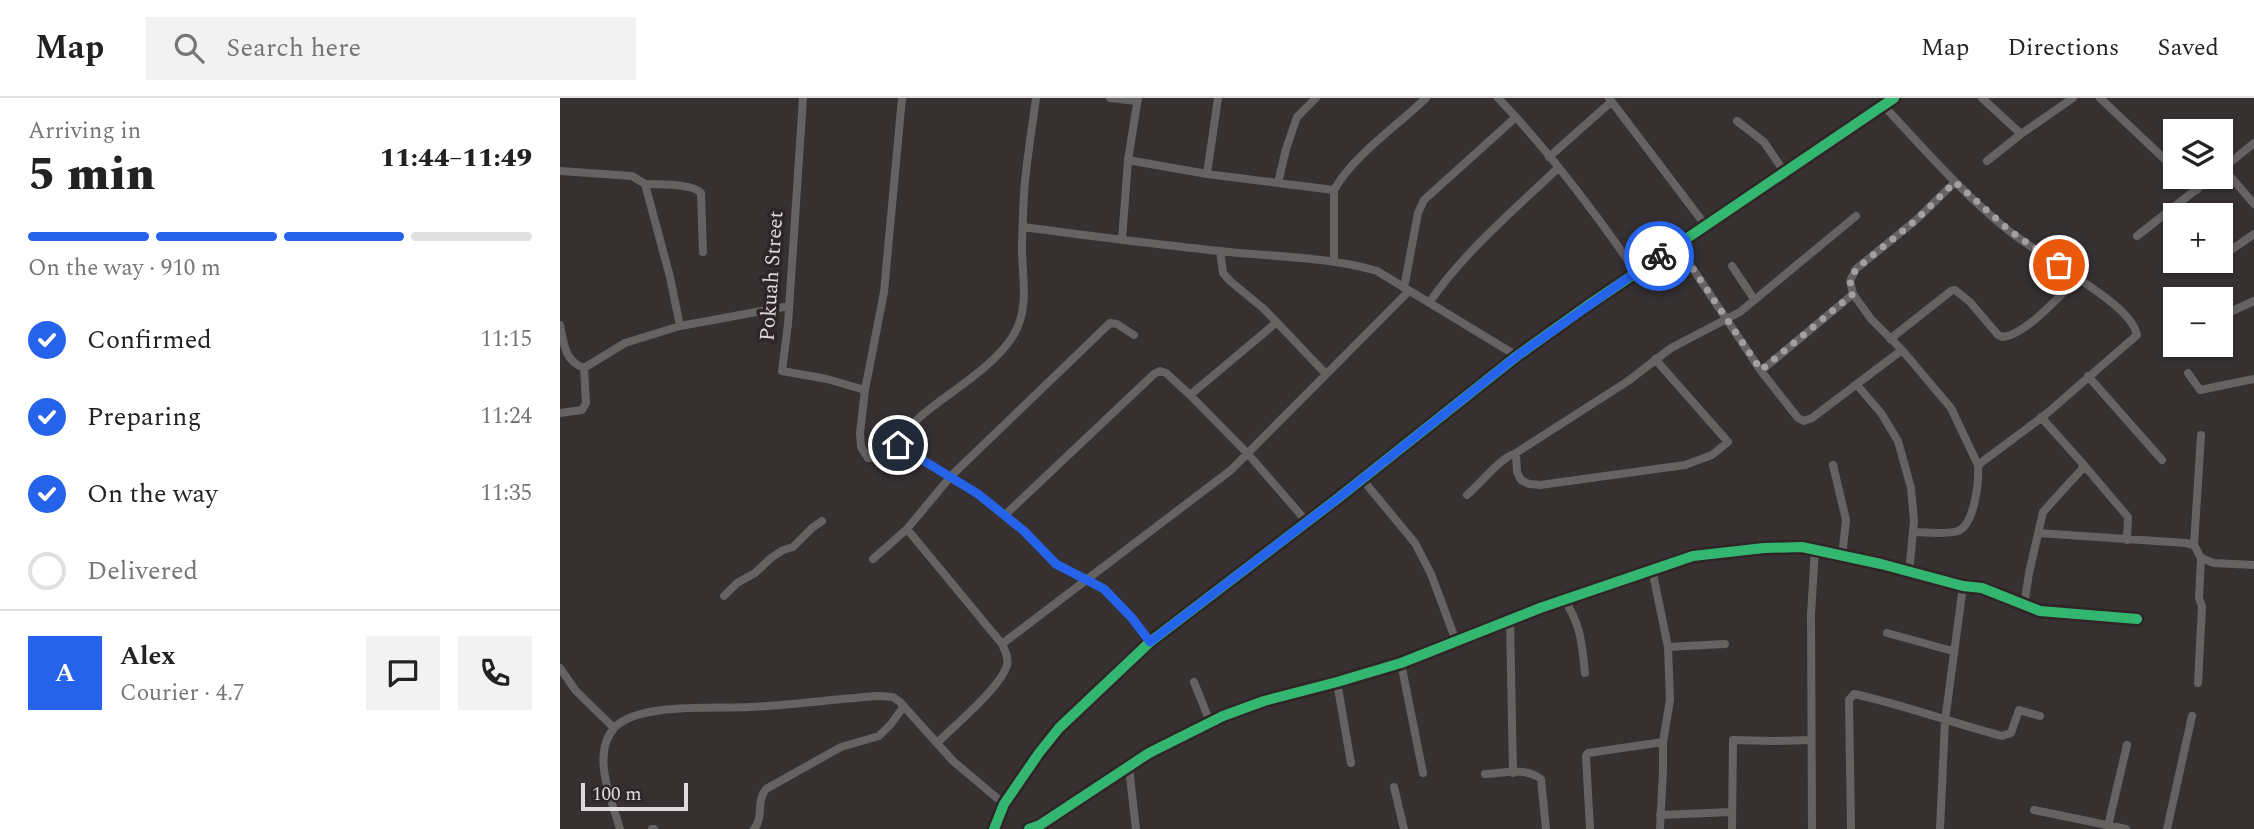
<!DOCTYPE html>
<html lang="en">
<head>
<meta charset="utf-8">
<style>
  :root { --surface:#fff; --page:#f2f2f2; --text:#222; --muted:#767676; --line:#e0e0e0; --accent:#2563eb }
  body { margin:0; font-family:Spectral,serif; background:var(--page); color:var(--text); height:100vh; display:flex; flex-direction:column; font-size:26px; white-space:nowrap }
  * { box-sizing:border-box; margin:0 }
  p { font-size:23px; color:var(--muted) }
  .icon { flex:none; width:38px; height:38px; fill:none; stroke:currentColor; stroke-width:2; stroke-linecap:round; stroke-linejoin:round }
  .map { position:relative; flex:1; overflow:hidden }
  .drawer { display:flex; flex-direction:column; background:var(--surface); width:560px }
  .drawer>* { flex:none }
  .fabs { position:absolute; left:1603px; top:21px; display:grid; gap:14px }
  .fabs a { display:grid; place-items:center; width:70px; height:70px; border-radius:0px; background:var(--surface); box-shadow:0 2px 5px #0004; font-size:35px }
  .scale { position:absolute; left:21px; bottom:18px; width:107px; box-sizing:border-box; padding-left:7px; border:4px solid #e1d9db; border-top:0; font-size:19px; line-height:24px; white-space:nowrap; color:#e1d9db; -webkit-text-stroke:5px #2f2426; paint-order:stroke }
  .pin { position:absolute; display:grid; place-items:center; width:60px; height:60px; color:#fff; margin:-30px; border:4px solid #fff; border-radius:50%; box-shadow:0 2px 7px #0007 }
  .courier { position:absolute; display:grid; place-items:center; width:70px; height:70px; margin:-35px; border:5px solid #2563eb; border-radius:50%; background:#fff; color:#222; box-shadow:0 2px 9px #0007 }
  .head em { font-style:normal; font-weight:800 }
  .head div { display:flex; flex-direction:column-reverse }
  .head { display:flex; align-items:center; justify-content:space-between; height:119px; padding:0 28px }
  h1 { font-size:46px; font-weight:800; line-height:52px }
  .bar { display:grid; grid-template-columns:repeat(4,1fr); gap:10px 7px; align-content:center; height:84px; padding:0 28px }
  .bar i { height:9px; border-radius:5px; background:var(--line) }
  .bar .current { background:var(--accent) }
  .bar p { grid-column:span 4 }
  .line { display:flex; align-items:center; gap:18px; padding:0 28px; border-top:2px solid var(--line) }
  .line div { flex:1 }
  .round { display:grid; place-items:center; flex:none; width:74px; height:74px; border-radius:0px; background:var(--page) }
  ol { padding:0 28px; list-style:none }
  li { display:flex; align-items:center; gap:21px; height:77px }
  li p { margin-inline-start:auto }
  li .icon { padding:7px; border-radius:50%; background:var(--accent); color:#fff; stroke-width:4 }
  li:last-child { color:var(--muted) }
  li i { width:38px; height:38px; border:4px solid var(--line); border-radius:50% }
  header { display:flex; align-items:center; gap:42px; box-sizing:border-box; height:98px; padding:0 35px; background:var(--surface); border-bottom:2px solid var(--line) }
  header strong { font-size:33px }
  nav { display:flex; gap:38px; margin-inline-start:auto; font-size:24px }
  .search { width:490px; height:63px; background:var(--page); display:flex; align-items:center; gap:18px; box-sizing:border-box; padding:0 24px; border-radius:0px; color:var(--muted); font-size:26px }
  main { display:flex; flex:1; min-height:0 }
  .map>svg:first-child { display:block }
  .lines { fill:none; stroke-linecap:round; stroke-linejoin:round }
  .minor { stroke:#656262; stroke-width:8 }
  .tertiary { stroke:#656262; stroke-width:10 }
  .cycleway-casing { stroke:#2f2426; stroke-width:15 }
  .cycleway { stroke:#33b770; stroke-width:10 }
  .done { stroke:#a59ea0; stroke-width:7; stroke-dasharray:0 12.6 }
  .route { stroke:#2563eb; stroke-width:9 }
  .labels { text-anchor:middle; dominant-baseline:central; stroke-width:7; stroke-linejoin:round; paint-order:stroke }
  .street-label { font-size:21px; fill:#e1d9db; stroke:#2f2426 }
</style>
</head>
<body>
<header>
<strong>Map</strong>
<div class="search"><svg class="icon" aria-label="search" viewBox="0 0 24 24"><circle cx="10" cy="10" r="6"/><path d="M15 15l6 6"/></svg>Search here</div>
<nav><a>Map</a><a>Directions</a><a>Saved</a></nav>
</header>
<main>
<section class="drawer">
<div class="head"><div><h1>5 min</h1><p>Arriving in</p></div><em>11:44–11:49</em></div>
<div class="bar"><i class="current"></i><i class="current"></i><i class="current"></i><i></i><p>On the way · 910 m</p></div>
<ol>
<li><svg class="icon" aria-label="check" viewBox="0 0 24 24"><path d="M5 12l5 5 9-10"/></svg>Confirmed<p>11:15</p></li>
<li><svg class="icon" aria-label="check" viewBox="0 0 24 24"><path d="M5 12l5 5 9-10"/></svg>Preparing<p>11:24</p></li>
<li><svg class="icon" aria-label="check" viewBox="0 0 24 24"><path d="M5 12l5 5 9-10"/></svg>On the way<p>11:35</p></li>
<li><i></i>Delivered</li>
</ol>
<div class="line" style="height:126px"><b class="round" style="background:var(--accent);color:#fff">A</b><div><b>Alex</b><p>Courier · 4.7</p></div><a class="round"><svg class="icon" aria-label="chat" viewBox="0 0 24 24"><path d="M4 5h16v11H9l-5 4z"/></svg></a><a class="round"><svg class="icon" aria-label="phone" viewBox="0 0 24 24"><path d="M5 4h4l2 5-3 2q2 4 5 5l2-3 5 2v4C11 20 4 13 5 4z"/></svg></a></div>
</section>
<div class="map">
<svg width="1694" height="731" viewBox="0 0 1694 731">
  <rect width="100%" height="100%" fill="#363031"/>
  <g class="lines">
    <!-- minor -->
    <path class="minor" d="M243,0L228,226L222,273L267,281L305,292
      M342,0L324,194L305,292L300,335L301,349L308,360C334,361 344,333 360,319C389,294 433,270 453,238C469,212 463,184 462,155C462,135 463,115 464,96C466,64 472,32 476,0
      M550,0L577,3
      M938,0C989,53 1034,113 1076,174
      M1049,0L1146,128
      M1422,0L1461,36L1513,0
      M1540,0L1615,71
      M1323,7C1363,50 1403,96 1449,133C1473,151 1500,167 1525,185C1541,196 1573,217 1577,237L1485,317L1418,367C1419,383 1415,426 1398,433C1385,437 1366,434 1353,434
      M1177,23L1204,44L1225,75
      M989,59L1051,4
      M568,62L647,76L774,92
      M1427,63L1461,36
      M1663,70L1694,106
      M1661,72L1694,45
      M0,73L72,78L85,86L110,179L120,228
      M647,76L658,0
      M1624,79L1637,92
      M1395,84L1356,122L1296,171L1290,183L1293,196L1311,221L1342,252L1391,310L1418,367
      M718,85L726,51L737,19L756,0
      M85,86C100,87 132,85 141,95L143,154
      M463,129C531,138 600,147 669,154C719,159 769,159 817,173L957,258
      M1577,138L1652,79
      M562,142L568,62L578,0
      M1117,147L1201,273L1238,320L1244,323L1252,320L1342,252
      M660,153L663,175L670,183L704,211L766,276
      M1661,159L1694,136
      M774,163V92C794,57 837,28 866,0
      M1653,165L1656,163
      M1172,168L1194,201
      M844,190L858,115L864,102L956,19
      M869,205C904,154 953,113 998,70
      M1661,218L1694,203
      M0,227C4,245 4,263 24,270L26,305L22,312L0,315
      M1330,241L1391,193L1395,192L1410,204L1438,237L1442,239C1465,238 1501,196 1518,180
      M24,270L65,245L120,228L229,208
      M1201,273L1293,196
      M1628,275L1640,292L1694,281
      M1528,278L1602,362
      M1297,287L1321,315L1338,343L1351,390L1354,423L1349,475
      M630,297L717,224
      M338,347L418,396L464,433L496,466L544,491L572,520L590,544
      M956,355L957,374L961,382L969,386L980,387L1125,367L1152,357L1168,344L1095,261
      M1523,366L1568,419L1567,442
      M1273,367L1286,422L1282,458
      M802,381L855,445L871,476L896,543
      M907,397C922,384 940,360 956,355L1068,283L1111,250L1180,214L1296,118
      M445,417L594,276L600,273L606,275L630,297L688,356L747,424
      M1478,435L1626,445L1634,447L1641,460L1654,465L1694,467
      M1634,447L1641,337
      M313,461L347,431
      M1092,471L1108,549L1110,602L1103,644V673L1100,731
      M164,498L177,485L195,475L211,460L223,452L233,449L252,430L262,423
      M1004,501C1021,527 1022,546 1025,575
      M1464,508L1469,475L1483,414L1522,371L1523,366L1481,319
      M950,521L953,675
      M1327,535L1393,553
      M442,546L671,372L849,193
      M1108,549L1165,546
      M841,565L863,675
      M0,570L16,593L54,630
      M634,584L650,624
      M777,584L791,665
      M1638,585L1642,509L1639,500L1641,460
      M377,645C394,628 441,589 447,567C449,560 445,553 442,546L347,431L391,378L550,225L557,226L574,237
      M569,670L576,731
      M925,676C943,675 966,669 981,681L986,731
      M834,689L844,731
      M1474,712L1566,731
      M1100,717L1171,714
      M1548,728L1567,647
      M60,731C52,702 30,656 55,629C80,604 156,611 190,609C233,607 275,601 318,598L333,599L340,604L393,663L444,706
      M92,731H94
      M194,731C204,719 196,703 206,691L281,649L319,638L331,626L344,608
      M469,731L480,727L589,655L663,618L704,603L777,584L841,565L980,510L1133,458L1204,450L1242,449L1321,466L1403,488L1422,490L1480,513L1577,521
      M1030,731L1026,658L1028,655L1103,644
      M1172,731L1173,642L1214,643L1251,642
      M1252,731L1251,516L1255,452
      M1291,731L1289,602L1294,596C1345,607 1392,625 1442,638L1451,635L1459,612L1480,618
      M1380,731L1385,623L1403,488
      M1607,731L1632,618"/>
    <!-- tertiary -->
    <path class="tertiary" d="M434,731L444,706L479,655L499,630L590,544L777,401L957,258L1027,208L1334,0"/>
    <defs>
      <path id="cycleway" d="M434,731L444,706L479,655L499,630L590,544L777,401L957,258L1027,208L1334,0
        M469,731L480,727L589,655L663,618L704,603L777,584L841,565L980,510L1133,458L1204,450L1242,449L1321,466L1403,488L1422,490L1480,513L1577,521"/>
    </defs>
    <!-- cycleway casing -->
    <use href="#cycleway" class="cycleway-casing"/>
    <!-- cycleway -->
    <use href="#cycleway" class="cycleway"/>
  </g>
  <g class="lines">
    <!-- done -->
    <path class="done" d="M1099,158L1117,147L1201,272L1293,196L1290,183L1296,171L1356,122L1395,84L1449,132L1499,167"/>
    <!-- route -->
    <path class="route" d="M338,347L418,396L464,433L496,466L544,491L572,520L590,544L777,401L957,258L1099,158"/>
  </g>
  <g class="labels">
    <!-- street labels -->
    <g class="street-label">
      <text transform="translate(212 178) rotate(-86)">Pokuah Street</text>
    </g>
  </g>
</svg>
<div class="fabs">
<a><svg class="icon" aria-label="layers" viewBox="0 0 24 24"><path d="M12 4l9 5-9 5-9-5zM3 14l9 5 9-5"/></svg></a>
<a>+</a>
<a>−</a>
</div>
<div class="scale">100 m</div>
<div class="pin" style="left:1499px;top:167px;background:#ea580c"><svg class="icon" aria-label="bag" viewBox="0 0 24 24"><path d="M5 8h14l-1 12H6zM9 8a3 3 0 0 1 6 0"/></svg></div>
<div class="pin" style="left:338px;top:347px;background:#1f2937"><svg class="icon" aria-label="home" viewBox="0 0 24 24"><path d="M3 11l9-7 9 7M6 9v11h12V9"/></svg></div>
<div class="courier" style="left:1099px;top:158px"><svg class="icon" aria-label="bike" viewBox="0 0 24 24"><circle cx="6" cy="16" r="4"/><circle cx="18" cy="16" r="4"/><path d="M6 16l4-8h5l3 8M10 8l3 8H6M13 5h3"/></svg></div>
</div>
</main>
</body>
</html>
